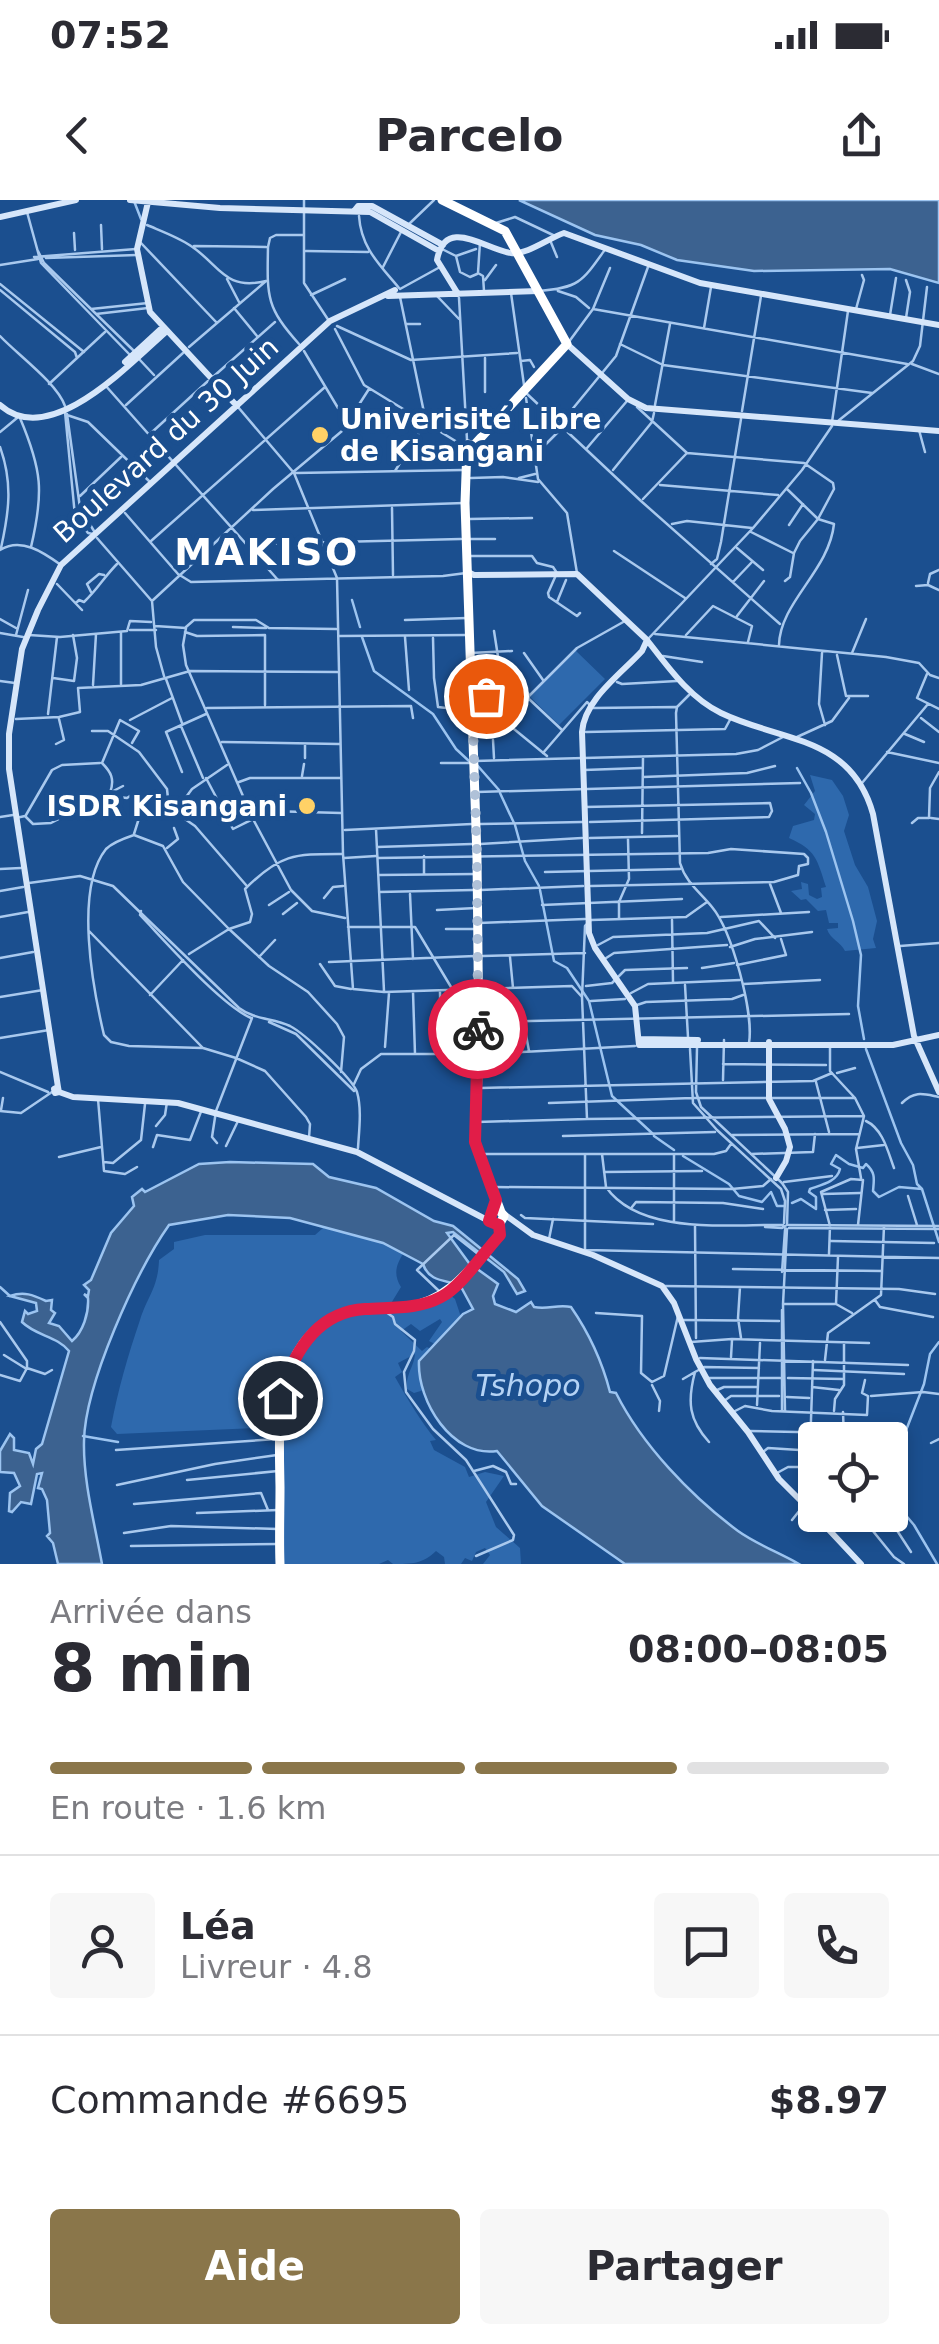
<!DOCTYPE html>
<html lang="fr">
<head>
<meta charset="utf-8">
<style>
  :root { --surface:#fff; --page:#f7f7f7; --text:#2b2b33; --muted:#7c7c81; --line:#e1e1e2; --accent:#8a764a }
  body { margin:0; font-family:"DejaVu Sans",sans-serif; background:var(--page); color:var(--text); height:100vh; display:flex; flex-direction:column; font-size:38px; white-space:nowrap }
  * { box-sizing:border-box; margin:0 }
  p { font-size:32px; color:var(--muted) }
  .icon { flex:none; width:55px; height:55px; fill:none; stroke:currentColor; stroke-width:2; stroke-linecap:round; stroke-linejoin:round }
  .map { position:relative; height:1364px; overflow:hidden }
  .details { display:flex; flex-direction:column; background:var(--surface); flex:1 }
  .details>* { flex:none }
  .controls { position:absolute; left:798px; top:1222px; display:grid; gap:20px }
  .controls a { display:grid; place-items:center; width:110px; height:110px; border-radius:10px; background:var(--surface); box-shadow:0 5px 15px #0003; font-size:50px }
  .pin { position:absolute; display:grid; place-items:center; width:85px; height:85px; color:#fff; margin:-42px; border:5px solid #fff; border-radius:50%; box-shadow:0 2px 10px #0007 }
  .courier { position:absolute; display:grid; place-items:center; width:100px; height:100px; margin:-50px; border:8px solid #e11d48; border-radius:50%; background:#fff; color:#222; box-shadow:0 2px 12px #0007 }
  .head em { font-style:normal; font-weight:700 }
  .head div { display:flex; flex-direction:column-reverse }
  .head { display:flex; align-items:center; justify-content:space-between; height:170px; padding:0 50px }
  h1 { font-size:65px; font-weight:700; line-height:75px }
  .bar { display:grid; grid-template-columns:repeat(4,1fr); gap:15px 10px; align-content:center; height:120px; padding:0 50px }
  .bar i { height:12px; border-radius:8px; background:var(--line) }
  .bar .current { background:var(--accent) }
  .bar p { grid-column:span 4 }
  .line { display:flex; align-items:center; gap:25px; padding:0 50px; border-top:2px solid var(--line) }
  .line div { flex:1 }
  .round { display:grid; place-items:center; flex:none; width:105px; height:105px; border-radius:10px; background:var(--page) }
  .cta { display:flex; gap:20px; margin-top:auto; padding:20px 50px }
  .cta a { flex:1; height:115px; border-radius:10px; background:var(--accent); color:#fff; font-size:40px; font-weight:700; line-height:115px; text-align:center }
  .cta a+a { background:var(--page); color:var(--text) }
  .status { display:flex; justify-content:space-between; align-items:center; height:70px; padding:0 50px; background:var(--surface); direction:ltr }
  .status svg { height:28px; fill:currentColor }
  header { display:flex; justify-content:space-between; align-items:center; height:130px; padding:0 50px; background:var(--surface); font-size:45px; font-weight:700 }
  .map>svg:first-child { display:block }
  .green { fill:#2e69ad }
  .water { fill:#3c6290; stroke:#9cc4f0; stroke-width:2.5 }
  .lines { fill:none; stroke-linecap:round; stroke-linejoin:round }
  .stream { stroke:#9cc4f0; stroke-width:2.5 }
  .street { stroke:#a9c9ee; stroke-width:2.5 }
  .secondary { stroke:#d6e6fa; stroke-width:6 }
  .highway { stroke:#fff; stroke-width:9 }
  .done { stroke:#afc1d8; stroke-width:10; stroke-dasharray:0 18 }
  .route { stroke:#e11d48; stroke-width:12 }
  .poi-dot { fill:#ffd166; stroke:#1b4f8f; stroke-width:4 }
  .labels { text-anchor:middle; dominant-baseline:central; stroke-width:10; stroke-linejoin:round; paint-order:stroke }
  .poi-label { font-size:28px; font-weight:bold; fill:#fff; stroke:#1b4f8f; text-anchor:start }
  .street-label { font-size:28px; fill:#fff; stroke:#1b4f8f }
  .water-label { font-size:30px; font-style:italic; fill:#b5d3f5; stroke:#1b4f8f }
  .district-label { font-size:38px; font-weight:bold; letter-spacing:2.5px; fill:#fff; stroke:#1b4f8f }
</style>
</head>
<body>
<div class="status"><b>07:52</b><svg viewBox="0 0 49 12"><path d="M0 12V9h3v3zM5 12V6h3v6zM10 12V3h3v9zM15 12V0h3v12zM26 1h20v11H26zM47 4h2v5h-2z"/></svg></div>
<header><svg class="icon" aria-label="back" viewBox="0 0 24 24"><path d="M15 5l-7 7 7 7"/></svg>Parcelo<svg class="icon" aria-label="share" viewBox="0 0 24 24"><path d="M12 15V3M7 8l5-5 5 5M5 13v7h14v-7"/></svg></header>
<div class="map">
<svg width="939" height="1364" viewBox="0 0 939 1364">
  <rect width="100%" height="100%" fill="#1b4f8f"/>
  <!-- green -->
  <path class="green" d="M575,450L605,479L559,525L529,496Z
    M810,575L832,580L843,596L849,615L844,631L855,665L868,687L877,721L873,739L876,748L845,751C841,742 830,739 827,729L838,728V723H829L826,710L818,711L806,699L801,700L791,691L802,689L801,682L808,684L809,695L817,699L822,697L821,688L826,687C817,659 816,650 789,638L793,626L814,620L815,614L804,605L815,591Z
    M323,1028C352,1029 380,1039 404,1052C396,1065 393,1074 401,1087L390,1105L397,1110L441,1103L450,1095L455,1099L461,1117L435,1144L429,1141L442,1122L440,1119L420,1131L411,1124L401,1131L422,1151L427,1147L431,1149L419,1161L424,1190L414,1193L407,1189C405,1175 414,1167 415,1154L398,1163L402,1172L395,1177C407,1198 421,1222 436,1240L430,1241L434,1250L465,1267L469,1277L485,1272L504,1276L486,1302L496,1327L520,1348L521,1364H483L490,1355L485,1348L476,1352L472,1361L465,1358L461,1364H445L444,1357L436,1351C423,1364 411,1364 393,1364L388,1360L379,1364H283L279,1227L117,1234L111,1227C118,1190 128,1155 140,1120C148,1095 158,1088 159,1060L174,1049V1042L205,1035H315Z"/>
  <!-- water -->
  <path class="water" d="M519,0H939V83L890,69L754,71L677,60L641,45L595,35Z
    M230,962L313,964L329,977L376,988L434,1021L453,1026L518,1079L525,1091L517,1094L504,1072L453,1032L447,1033L469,1063L498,1084L493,1096L495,1104L516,1112L531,1102L534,1107C548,1110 557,1104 571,1107C589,1133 602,1161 610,1192L616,1193C642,1245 691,1296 738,1331C756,1344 780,1353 799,1364H625L542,1306L497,1251C452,1258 417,1201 419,1161L463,1114L473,1109L460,1085C445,1080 429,1082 423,1064L383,1043L290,1018L228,1015L169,1025C136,1072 85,1184 84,1241C83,1281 95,1325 102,1364H58L53,1343L47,1336L50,1333L47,1300L42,1289L38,1288L42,1273L37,1274L31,1304L21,1302L12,1312L9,1311L10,1293L20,1286L14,1273L0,1272V1251L10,1234L14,1238V1250L29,1253L33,1264L36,1249L42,1244L69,1151C57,1136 36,1136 22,1122L25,1111L28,1114L37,1111L36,1103L10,1096C24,1091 33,1095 46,1101L52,1100L51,1110L55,1113L49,1123L59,1126L72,1141C83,1132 89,1113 88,1098L84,1094L88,1096L89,1090L84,1085L91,1080L111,1033L134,1006L132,997L142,989L145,992L199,964Z"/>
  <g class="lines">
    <!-- stream -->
    <path class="stream" d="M134,1L141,19
      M352,400L360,427
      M362,437L374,471L433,514L456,549L469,561
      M477,565L499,590
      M797,568L811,593L826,632L853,721L861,755L858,806L864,839
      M500,593L514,623
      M515,625L525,661L539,686
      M540,690L554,761L567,768L589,801L612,896L653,934
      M866,849L901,943L913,965L917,984L922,989L939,1042
      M654,936L674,950
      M683,956L729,984L739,996L762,1002L771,992L777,1006H784
      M792,1003L801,999L816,1009V997L809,992L810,989C821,985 837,982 840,969L831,964L836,955L849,964L863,968L866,964C876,973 874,979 873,991L879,997L899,987L922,989
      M0,1087L10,1096
      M83,1236L118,1242
      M937,1364L914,1325L898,1306L896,1282L891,1269L924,1184L930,1154L939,1142"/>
    <!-- street -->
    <path class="street" d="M304,0V83L329,121
      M27,12L41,63L131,156
      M359,16C361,48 380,65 399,88
      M496,23L515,17L553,35
      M101,25L102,49
      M147,25C161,31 178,37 191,46C220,65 224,91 266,81
      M408,25L434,0
      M74,33L75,50
      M550,40L557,57
      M480,42L478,73L483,76L484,91
      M141,43L217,123
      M194,46L266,47
      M442,49L456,56L476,49
      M38,51L44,63L136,153
      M306,51L368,52
      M456,56L460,72L470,77L477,74
      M34,57L136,49
      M46,58L137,55
      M0,65L38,59
      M383,67L402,30
      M227,79L239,102
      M485,80L496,65
      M906,80L910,92L906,118
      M0,84L84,152
      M400,89L440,67
      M0,90L75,152L77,158
      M539,91C578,88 582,82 604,51
      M558,91L576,97L589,108
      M511,93L524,185
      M311,95L345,79
      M437,96L459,119
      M459,98L467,240
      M234,108L257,136
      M91,109L148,103
      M593,109L907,164
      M856,109L864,80L862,75
      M96,114L148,108
      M890,115L896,78
      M407,124H420
      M337,126L411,160L517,153
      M704,128L711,87
      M335,129L364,185L462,245
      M0,136C18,155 57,183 65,206
      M568,143L593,109L610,68
      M299,144C266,107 267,97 268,47L270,38L276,35H304
      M620,144L663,165L872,193
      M189,147L266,81
      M304,151L338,208L351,216
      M485,158V192
      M139,159L154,175
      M521,161L530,160L534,167
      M912,164L939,174
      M214,176L275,122
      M49,184L105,132
      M105,185L278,380
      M525,192L641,301L780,424
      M526,198L538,279L567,313L577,373
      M126,205L183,153
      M655,205L670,124
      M238,207L294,273L337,378L343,654L353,789L384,792L572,786L582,797
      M637,207L687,253L804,263L833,283L834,289L818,319L800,341L794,353L790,377L785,381
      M742,211L761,96
      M65,212L75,316L88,333L93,334
      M67,214L80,308L94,331
      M67,215L88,222L149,281
      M20,218C42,270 44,292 31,347
      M838,221L913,161L920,146L927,87
      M832,222L848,111
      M561,223L616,156L648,67
      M919,230L925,252
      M0,232L17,218
      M151,233L208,181
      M0,247C13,283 9,312 1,348
      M587,248L627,201
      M473,250L482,256L532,249
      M536,254L562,228
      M613,270L652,222L654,213
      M395,271L426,222L400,97
      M296,273L463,270
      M471,278L503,277L538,282
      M519,278L535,274
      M660,285L778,295
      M80,296L121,257
      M643,299L686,254
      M392,308L393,375
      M253,310L464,303
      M125,313L178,374L191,382L443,376L466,373
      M469,319L532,318
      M672,324L687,321L752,328
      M789,325L803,304
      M751,332L793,353
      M97,338L151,400
      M469,339H495
      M151,341L325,187
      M249,344L461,339
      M737,348L763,370
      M0,350C21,337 43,352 61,365
      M614,351L685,398
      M469,356H532L537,363L553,367L557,373
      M711,364L717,359L721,342L741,219
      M556,375L548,393L549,397L577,416L580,413
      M733,382L752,362
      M928,383L930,374L939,370
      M57,384L82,410
      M916,386L928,385L939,390
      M91,392L87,384L99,374L104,375
      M557,402L566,380
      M76,403L79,400L84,402C98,389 104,377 117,364
      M737,416L764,381
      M0,419L16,428
      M405,420L467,418
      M155,426L186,428L183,445L186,465L253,619L291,690L312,711L345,718
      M186,427L194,420H256L269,428L336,429
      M233,427L266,428
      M130,430H156
      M494,431L499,463L528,493L529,499
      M185,432L197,436L265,435V505
      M0,433L23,437
      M121,433V484
      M655,434L886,457L919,463L930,475L939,478
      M16,435L28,390
      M29,435L60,437L127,431L130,421L151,422
      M686,435L713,406L752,426L748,442
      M340,436L467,435
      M405,437L409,490
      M433,438L434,478L438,507L471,511
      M648,439L753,328L802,270L832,226
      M779,445C780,402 829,371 834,324L818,319L787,289
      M471,453L512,451
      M524,453L543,480
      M822,453L819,504L825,525
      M852,453L866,419
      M837,455L846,496H868
      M663,456L702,462
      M927,474L917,498L939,509
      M164,476L156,447L152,401L273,289L342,231L369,189
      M457,477L470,482
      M53,478L74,481L77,458L73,435
      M166,479L182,523
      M0,481L15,483
      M617,482L622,484L677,481
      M93,485L96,434
      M689,495L677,507L676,513L680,663C686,683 700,692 712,707C732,731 754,813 749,843
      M529,496L577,448L625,421
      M476,498L547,556
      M481,499L508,475
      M207,508L411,506L413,518
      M48,514L57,437
      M511,514L509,496L518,485
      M921,518L939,532
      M16,519L59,517L80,512L78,488L141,485L190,471L337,472
      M130,520L172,498
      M508,522L529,499L562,530
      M181,526L203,578
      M92,531H108L139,552L167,589L169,608L195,626L246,685
      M586,532L725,529L731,518
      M905,534L924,542
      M797,537L832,521L849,498
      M493,540L494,558
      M222,542L339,544
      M56,544L64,540L59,519
      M887,552L939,563
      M543,553L587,502L593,508L676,507
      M305,558V545
      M475,561L736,554L758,550L783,537
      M441,563H472
      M584,570L641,568
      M182,572L166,532L206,514
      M302,576L304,564
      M643,577L747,573L775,566
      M206,578L233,629L269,611L341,613
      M239,582L250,578H340
      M862,583L928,504
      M477,592L800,583
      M110,593C115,579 111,572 102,563L120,520L139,531L132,543
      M110,596L127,598L136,592
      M585,607L770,603L772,611L769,617L590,622
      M26,615L52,570L62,565L100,563
      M0,617L13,615
      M16,618L25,616L33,624L51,623L123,586
      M931,618L939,619
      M912,623L918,618H929L930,588L939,572
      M480,624L582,622
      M376,629L384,791
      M345,630L472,624
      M642,633L643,557
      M134,634L140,615L175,612L192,589L227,565
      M590,638L677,636
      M480,644L582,638
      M377,647L472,644
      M167,648L178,639L174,628
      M424,656V673
      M344,658L376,656
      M378,658L708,653L731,649L804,654L808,658V664L799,666L798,675L774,682L591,686
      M0,669L21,668
      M545,672L680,669
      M379,675L476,674
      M29,683L80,676L113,686L239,808C255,820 273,818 290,826C304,833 352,878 357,892C362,909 359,931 358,948
      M770,684L781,713
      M481,690L583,686
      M0,691L23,687
      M379,692L473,690
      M410,694L413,759
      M324,698L333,687L343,686
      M269,705L289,692
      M542,705L682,699
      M437,710L476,708
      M141,711L140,715C166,742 220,804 251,818
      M283,714L297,703
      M0,717L28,712
      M721,717L809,712
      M619,718V702L629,679L628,639
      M672,720L673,782
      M479,723L585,719
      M348,727H415L457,797
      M446,729H476
      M89,731L202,847
      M598,745L613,737L707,733L759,721L775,738
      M900,746L939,743
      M730,747L755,739L812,732
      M189,754L229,729L250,722L252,714L245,689C281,653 295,654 343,654
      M483,756L585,753
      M259,757L275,740
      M510,757L513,788
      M0,758L33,752
      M603,760L614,753L727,745
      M329,762L475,756
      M320,764L335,786L351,789
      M737,765L786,755L781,739
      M702,768L734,763
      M743,784L820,780
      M685,785L688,837
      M586,786L612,783L625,770L687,768
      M413,792L415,854
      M440,792L441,854
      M631,793L648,784L740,780
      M150,795L183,760
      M0,797L43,790
      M591,801L625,799
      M637,805L646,802L732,799L743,795
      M519,820L518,828L526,835L529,851
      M269,822L296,834L354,891
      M481,822L849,814
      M0,838L49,830
      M385,847L389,793
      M830,847V871L855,898L864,916L856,949L861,978
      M697,848L696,892L701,907L782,983L788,992L787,1025L783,1027L787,1029L783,1104L785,1211
      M690,849L693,903L717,930L781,989L785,1001L784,1023
      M484,854L635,846
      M723,864L826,865
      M0,872L48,892
      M837,873L855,868
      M723,880L724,840
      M816,882L829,932
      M354,884L361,869L381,854H476
      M480,888L813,881L832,873
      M98,899L104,971L125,974L137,967
      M549,903L692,898H855
      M902,903C915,890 924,894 939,897
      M1,910L3,898
      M0,911L21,913L52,892
      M586,919L864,916
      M866,921C883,929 888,952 894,968
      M477,922L587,919L582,797L585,726L591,720L686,717L707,702
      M156,926L165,915L167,902
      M732,935L859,934
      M563,936L715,932
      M309,938L310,924L306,917L265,871L236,858L203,848L129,846L111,842L104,835C93,789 74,689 106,649C113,642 125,638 134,635L163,646L183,682L229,729L269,766L308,792L337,824L344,837L341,872
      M217,943L212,937L216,911L252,818
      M226,946L238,921
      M153,947L157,935L190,940L202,909
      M857,948L884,945
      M482,954H714L726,951L731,944
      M602,954L606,987C640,1036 730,1024 783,1025
      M751,954L813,952L815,934
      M59,957L101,947
      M104,962L113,963L141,940L145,904
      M604,972L702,971
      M784,982L832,976
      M495,987L732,989L763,986L771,979
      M823,994L860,993
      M908,996L917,1025
      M632,1007L636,1002L723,1003L763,1009
      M825,1010L856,1009
      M521,1015L525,1018L653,1024
      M674,1022V955
      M789,1025L939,1026
      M695,1026L696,1138
      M765,1027L782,1028
      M789,1028L939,1029
      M549,1039L553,1019
      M831,1041L934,1043
      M586,1050L939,1058
      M585,1051V954
      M829,1054L830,1026L821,992L851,979L863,980L858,1025
      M733,1069L882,1071
      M782,1072L785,1030
      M663,1086L899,1089L935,1094
      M740,1087L738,1118L741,1138
      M439,1091L417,1070L454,1035L478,1054
      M875,1100L880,1107L933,1117
      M783,1104H836L852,1113
      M836,1104L838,1057
      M782,1110V1211
      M386,1112L393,1117L395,1124L415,1140L414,1151L404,1172L406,1192L433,1229L466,1260L514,1335L513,1340L476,1356
      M596,1113L642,1116L641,1173L652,1182L664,1176L678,1116
      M682,1120L779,1121
      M0,1122L27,1161V1167
      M691,1142L732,1139L869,1143
      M4,1155L25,1168
      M731,1157L732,1140
      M700,1158L908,1165
      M825,1160L828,1133L881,1095L884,1026
      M814,1170L904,1174
      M0,1175L20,1181L27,1168L45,1174L52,1170
      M708,1178H780
      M788,1178L844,1179
      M683,1179L695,1172
      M652,1185L660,1201L659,1211
      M812,1187L839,1190
      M715,1191L724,1187H756
      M871,1196L923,1192L939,1194
      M787,1197L809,1198
      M724,1201L731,1196H779
      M757,1205L760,1143
      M834,1211L835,1199L844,1185V1143
      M733,1212L745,1206L772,1211L867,1215L868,1196L862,1193L865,1180
      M843,1212L844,1240
      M749,1231L889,1234
      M709,1242C689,1220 687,1202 695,1172L704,1167L759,1168
      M931,1243L939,1239
      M116,1250L277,1239
      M763,1252L768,1248L815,1251
      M474,1271L493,1266L506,1272L511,1284H516
      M777,1273L788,1267H815
      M187,1280L278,1271
      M117,1285L215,1264L277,1255
      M134,1304L261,1293L268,1310
      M808,1307L813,1161
      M197,1313L278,1310
      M860,1315L894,1357L904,1364
      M887,1315L911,1352
      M792,1320L804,1305
      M124,1333L171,1326L278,1329
      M131,1346L278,1344"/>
    <!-- secondary -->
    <path class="secondary" d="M130,0L220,8L370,12L439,51
      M148,2L137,49L150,112L237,206
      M354,11L358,6H372L443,45
      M0,17L76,0
      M458,94L437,60C445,15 486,50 511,53C527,55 549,38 564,33L700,83L939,125
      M388,96L538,91
      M567,144L628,199L646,208L939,231
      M125,162L163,127
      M0,205C50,250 129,164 167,131
      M468,372L474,375L577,374L646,439
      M647,440L642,451C621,474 584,500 582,532L589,733L595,748L635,806L639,845H893L939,835
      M647,440C666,464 688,497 721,513C781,542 851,535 873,614L914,836L939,892
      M639,839L698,840
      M769,842V899L785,929L790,947L786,961L776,978
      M58,887L9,569V534L22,449L38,410L61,365L330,121L395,90
      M58,887L59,892L55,893L54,889Z
      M59,892L73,897L178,903L357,952L489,1021
      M504,1014L533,1035L593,1055L662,1086L674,1103L696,1159L710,1185L748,1232L779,1279L815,1315
      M815,1315L861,1364"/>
    <!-- highway -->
    <path class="highway" d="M442,0L505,31L567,144L475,244L468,247V244
      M467,247L465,303L477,658L479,854L475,942L501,1012
      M280,1364C279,1338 280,1313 280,1287C279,1222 272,1133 351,1111C369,1106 387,1110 405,1107C449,1102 472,1066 500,1035L499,1025L504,1016L499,1010L493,1011L489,1021L499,1025"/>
  </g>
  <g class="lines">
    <!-- done -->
    <path class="done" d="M478,829L477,658L472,494L479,500L486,496"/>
    <!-- route -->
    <path class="route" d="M280,1198C292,1155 315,1112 365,1109C390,1107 417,1110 441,1097C461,1087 484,1052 500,1035L499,1025L489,1021L496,1000L475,942L478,829"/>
  </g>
  <!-- markers -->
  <g class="poi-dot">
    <circle cx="320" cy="235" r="10"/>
    <circle cx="307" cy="606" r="10"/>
  </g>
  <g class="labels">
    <!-- poi labels -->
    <g class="poi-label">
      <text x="340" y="219">Univerisité Libre<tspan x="340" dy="32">de Kisangani</tspan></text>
      <text x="287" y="606" text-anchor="end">ISDR Kisangani</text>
    </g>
    <!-- street labels -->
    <g class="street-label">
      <text transform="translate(166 240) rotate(-42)">Boulevard du 30 Juin</text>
    </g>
    <!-- water labels -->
    <g class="water-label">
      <text x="528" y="1185">Tshopo</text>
    </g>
    <!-- district labels -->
    <g class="district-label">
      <text x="267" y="352">MAKISO</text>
    </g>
  </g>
</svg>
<div class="controls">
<a><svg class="icon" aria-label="locate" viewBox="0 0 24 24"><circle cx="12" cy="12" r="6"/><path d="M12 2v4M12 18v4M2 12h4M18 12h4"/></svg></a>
</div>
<div class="pin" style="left:486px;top:496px;background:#ea580c"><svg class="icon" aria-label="bag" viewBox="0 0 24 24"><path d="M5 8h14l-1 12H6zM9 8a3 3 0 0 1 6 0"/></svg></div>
<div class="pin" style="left:280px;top:1198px;background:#1f2937"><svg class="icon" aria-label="home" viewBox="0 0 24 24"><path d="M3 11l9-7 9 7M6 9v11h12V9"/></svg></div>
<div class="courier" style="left:478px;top:829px"><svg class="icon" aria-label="bike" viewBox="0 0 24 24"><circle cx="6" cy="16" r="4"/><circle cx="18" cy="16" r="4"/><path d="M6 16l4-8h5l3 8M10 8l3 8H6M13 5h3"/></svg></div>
</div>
<section class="details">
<div class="head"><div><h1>8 min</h1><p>Arrivée dans</p></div><em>08:00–08:05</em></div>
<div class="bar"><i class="current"></i><i class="current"></i><i class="current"></i><i></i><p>En route · 1.6 km</p></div>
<div class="line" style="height:180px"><a class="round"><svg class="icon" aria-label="person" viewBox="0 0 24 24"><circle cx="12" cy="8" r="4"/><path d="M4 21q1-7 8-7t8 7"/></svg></a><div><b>Léa</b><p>Livreur · 4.8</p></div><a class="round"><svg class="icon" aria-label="chat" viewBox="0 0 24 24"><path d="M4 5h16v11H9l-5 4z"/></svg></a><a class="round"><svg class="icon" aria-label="phone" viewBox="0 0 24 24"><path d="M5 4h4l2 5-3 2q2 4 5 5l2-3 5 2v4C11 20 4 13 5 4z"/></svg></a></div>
<div class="line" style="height:130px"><div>Commande #6695</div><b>$8.97</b></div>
<div class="cta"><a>Aide</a><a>Partager</a></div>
</section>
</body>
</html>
